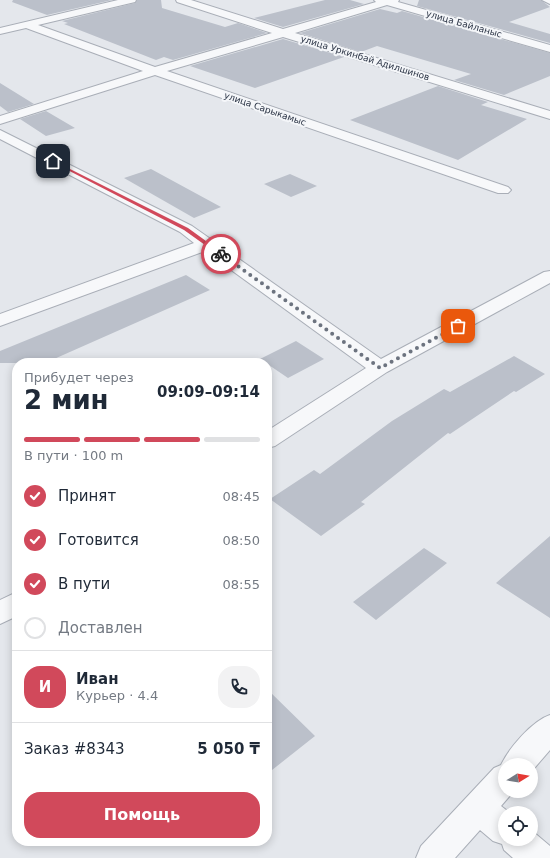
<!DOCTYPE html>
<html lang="ru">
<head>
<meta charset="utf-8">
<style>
  :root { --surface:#fff; --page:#f2f2f3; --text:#1f2937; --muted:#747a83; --line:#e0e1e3; --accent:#d1495b }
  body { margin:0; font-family:"DejaVu Sans",sans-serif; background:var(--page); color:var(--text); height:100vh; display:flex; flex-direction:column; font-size:15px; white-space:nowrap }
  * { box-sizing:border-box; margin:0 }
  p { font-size:13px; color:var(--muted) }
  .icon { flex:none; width:22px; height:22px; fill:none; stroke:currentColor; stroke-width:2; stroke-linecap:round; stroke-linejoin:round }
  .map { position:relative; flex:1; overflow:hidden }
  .panel { position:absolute; left:12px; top:358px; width:260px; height:488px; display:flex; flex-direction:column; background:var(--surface); border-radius:16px; box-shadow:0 2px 10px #0003 }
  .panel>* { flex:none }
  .needle { width:26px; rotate:79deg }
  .fabs { position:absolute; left:498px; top:758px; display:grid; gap:8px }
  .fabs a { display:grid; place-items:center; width:40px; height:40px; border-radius:50%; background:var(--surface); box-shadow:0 2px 10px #0003; font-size:20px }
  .pin { position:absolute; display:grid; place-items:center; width:34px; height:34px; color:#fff; margin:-17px; border-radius:8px; box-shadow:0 2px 6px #0006 }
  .courier { position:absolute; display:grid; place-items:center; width:40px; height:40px; margin:-20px; border:3px solid #d1495b; border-radius:50%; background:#fff; color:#222; box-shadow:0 1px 5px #0007 }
  .head em { font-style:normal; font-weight:600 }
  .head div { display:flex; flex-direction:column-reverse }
  .head { display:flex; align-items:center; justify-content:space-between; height:68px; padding:0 12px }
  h1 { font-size:26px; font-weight:600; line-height:30px }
  .bar { display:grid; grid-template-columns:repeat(4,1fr); gap:6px 4px; align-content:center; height:48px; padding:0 12px }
  .bar i { height:5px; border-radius:3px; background:var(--line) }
  .bar .current { background:var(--accent) }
  .bar p { grid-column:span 4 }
  .line { display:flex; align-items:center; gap:10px; padding:0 12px; border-top:1px solid var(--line) }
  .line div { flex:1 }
  .round { display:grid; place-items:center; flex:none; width:42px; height:42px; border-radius:16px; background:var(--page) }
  ol { padding:0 12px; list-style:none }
  li { display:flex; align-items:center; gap:12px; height:44px }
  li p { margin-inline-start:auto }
  li .icon { padding:4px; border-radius:50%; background:var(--accent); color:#fff; stroke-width:4 }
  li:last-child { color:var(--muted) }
  li i { width:22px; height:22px; border:2px solid var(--line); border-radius:50% }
  .action { display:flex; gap:8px; margin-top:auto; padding:8px 12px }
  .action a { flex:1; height:46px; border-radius:16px; background:var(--accent); color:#fff; font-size:16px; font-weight:600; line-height:46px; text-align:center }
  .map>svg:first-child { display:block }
  .building { fill:#bbc0ca }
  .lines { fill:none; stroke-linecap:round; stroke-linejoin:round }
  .minor-casing { stroke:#a9aeb7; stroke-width:2 }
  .minor { fill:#f7f8fa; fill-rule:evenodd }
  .route { fill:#d1495b }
  .done { stroke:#6c737f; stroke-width:4; stroke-dasharray:0 7.2 }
  .labels { text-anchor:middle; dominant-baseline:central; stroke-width:4; stroke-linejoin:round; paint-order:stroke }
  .far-street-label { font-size:9px; fill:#2b3445; stroke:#f4f6f9 }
</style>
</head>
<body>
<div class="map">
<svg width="550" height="858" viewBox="0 0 550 858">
  <rect width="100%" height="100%" fill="#e4e7ec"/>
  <!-- building -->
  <path class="building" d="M13,0H112L47,15L12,2Z
    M137,0H161L162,8L225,27L238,23L267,33L173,60L164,57L156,60L64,24L68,23L62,21L135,3Z
    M325,0H350L364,4L283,27L254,18Z
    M419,0H541L550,7L509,22L550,34V43L417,6Z
    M380,9L397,13L402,11L550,53V76L504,95L454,80L471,74L377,46L361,52L300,33Z
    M283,39L344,57L255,88L190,66Z
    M0,83L34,104L8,112L0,106Z
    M438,86L488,102L481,105L527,119L458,160L350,120Z
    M46,111L75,128L46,136L20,119Z
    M151,169L221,207L194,218L124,178Z
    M290,174L317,186L291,197L264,184Z
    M186,275L210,290L45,363H0V351Z
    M296,341L324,359L288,378L260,359Z
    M514,356L545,374L516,392L514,391L450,434L448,433L361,502L365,504L321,536L270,499L314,470L320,474L392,421L444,389L450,392Z
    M550,536V618L496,583Z
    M424,548L447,563L376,620L353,602Z
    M267,689L315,736L267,774Z"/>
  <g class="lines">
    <defs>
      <path id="minor" d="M118,0H136L135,2L38,25L155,67L272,33L177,2L176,0H191L283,29L376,2L374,0H399L398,2L550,45V52L387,5L295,33L550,111V119L283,37L167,71L508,187L511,190L508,193H498L155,75L0,124V116L143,71L26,28L0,34V28Z
        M542,0H550V4Z
        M0,130L192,226L381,359L544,272L550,271V283L387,372L275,446L267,448V431L366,368L205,251L0,326V314L194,243L180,232L0,139Z
        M17,592V616L0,624V600Z
        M550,715V750L531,772V765H505V791H514L501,806L510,813H505V839H531V830L550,846V858H513L504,850L502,844L493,841L480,830L455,858H416L421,846L494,768L501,765C509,748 532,721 550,715Z"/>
    </defs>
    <!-- minor casing -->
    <use href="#minor" class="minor-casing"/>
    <!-- minor -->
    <use href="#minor" class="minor"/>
  </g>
  <!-- route -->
  <path class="route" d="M52,160L188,228L224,254L219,255L184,230L52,162Z"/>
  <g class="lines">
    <!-- done -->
    <path class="done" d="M221,254L380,368L458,326"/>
  </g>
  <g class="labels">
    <!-- far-street labels -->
    <g class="far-street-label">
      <text transform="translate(464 24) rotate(16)">улица Байланыс</text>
      <text transform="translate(365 58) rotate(17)">улица Уркинбай Адилшинов</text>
      <text transform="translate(265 109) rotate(19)">улица Сарыкамыс</text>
    </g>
  </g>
</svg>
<div class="fabs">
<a><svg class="needle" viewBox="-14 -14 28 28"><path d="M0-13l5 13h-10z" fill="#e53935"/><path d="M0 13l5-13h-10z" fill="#747a83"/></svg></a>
<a><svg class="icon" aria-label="locate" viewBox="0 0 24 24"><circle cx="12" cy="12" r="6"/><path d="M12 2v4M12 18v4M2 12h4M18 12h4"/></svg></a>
</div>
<div class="pin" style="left:458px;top:326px;background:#ea580c"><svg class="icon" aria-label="bag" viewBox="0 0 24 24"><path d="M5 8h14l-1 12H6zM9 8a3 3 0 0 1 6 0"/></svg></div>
<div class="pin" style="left:53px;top:161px;background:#1f2937"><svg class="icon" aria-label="home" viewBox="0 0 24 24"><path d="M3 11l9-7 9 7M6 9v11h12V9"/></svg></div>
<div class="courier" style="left:221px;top:254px"><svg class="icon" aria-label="bike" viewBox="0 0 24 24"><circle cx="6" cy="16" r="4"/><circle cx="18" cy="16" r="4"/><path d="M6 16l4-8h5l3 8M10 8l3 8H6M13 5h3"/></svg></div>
<section class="panel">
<div class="head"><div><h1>2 мин</h1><p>Прибудет через</p></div><em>09:09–09:14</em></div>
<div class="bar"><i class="current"></i><i class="current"></i><i class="current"></i><i></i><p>В пути · 100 m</p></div>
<ol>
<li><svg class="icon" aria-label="check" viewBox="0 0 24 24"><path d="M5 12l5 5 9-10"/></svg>Принят<p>08:45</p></li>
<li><svg class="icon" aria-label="check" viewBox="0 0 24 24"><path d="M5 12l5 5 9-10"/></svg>Готовится<p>08:50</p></li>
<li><svg class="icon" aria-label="check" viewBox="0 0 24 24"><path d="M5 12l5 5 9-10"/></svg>В пути<p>08:55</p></li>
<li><i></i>Доставлен</li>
</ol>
<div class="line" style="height:72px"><b class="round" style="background:var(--accent);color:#fff">И</b><div><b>Иван</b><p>Курьер · 4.4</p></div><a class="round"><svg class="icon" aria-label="phone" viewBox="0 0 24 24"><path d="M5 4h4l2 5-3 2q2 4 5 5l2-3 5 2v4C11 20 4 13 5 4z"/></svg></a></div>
<div class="line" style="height:52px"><div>Заказ #8343</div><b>5 050 ₸</b></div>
<div class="action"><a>Помощь</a></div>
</section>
</div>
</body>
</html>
